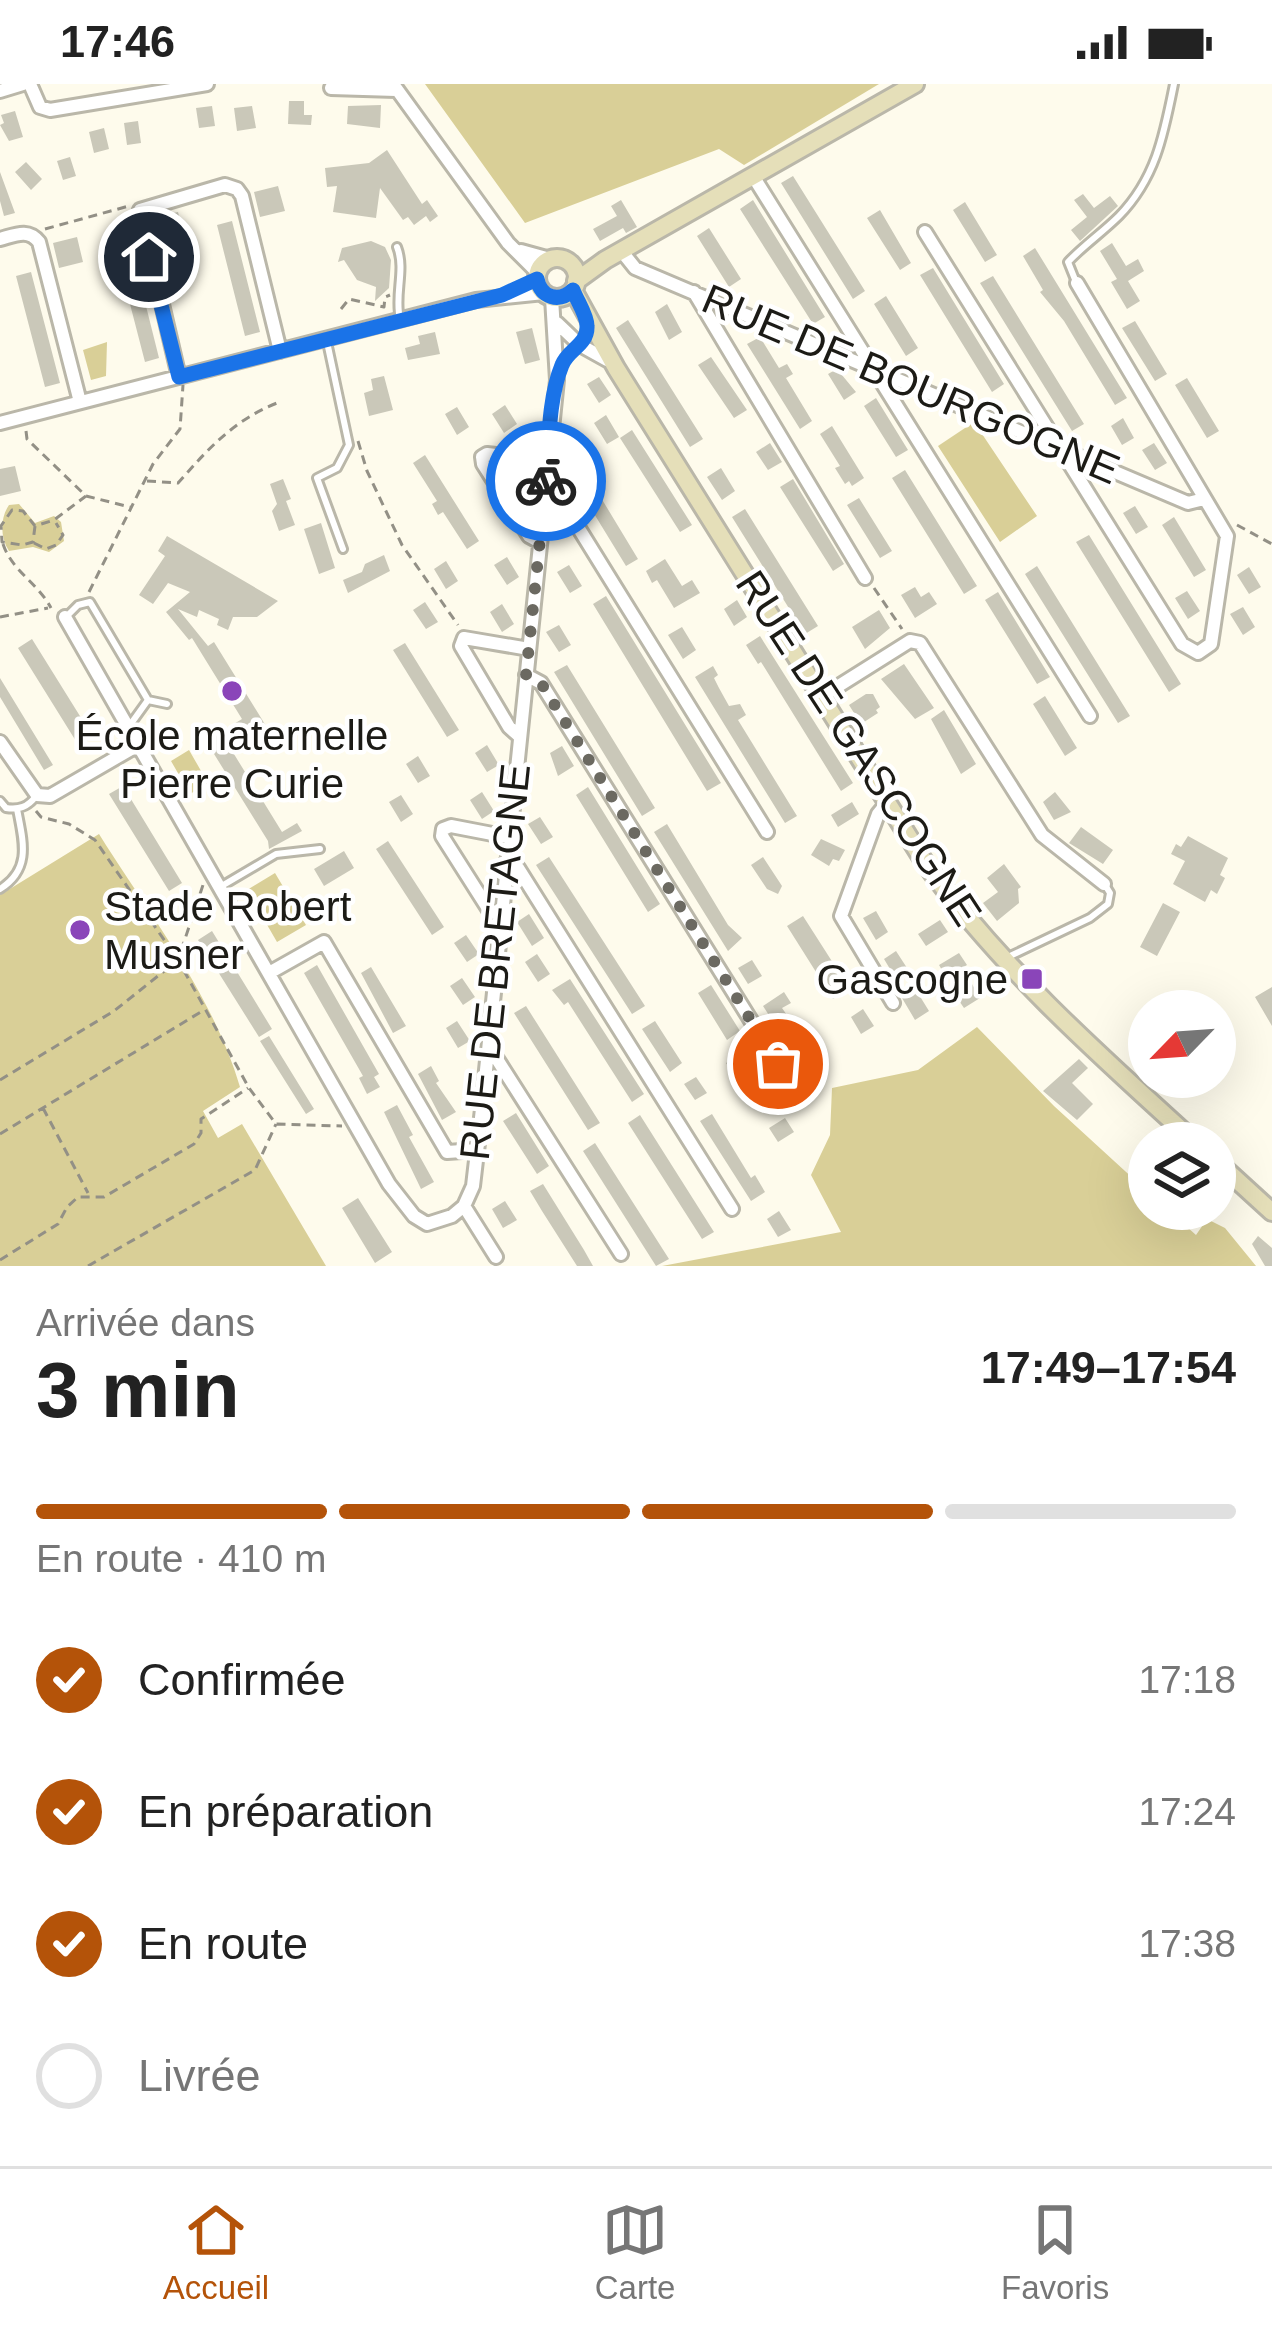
<!DOCTYPE html>
<html lang="fr">
<head>
<meta charset="utf-8">
<style>
  :root { --surface:#fff; --page:#f6f6f6; --text:#222; --muted:#767676; --line:#e0e0e0; --accent:#b45309 }
  body { margin:0; font-family:Helvetica,sans-serif; background:var(--page); color:var(--text); height:100vh; display:flex; flex-direction:column; font-size:45px; white-space:nowrap }
  * { box-sizing:border-box; margin:0 }
  p { font-size:39px; color:var(--muted) }
  .icon { flex:none; width:66px; height:66px; fill:none; stroke:currentColor; stroke-width:2; stroke-linecap:round; stroke-linejoin:round }
  .map { position:relative; height:1182px; overflow:hidden }
  .details { display:flex; flex-direction:column; background:var(--surface); flex:1 }
  .details>* { flex:none }
  .needle { width:78px; rotate:245deg }
  .buttons { position:absolute; left:1128px; top:906px; display:grid; gap:24px }
  .buttons a { display:grid; place-items:center; width:108px; height:108px; border-radius:50%; background:var(--surface); box-shadow:0 12px 48px #0002; font-size:60px }
  .pin { position:absolute; display:grid; place-items:center; width:102px; height:102px; color:#fff; margin:-51px; border:6px solid #fff; border-radius:50%; box-shadow:0 3px 12px #0007 }
  .courier { position:absolute; display:grid; place-items:center; width:120px; height:120px; margin:-60px; border:9px solid #1a73e8; border-radius:50%; background:#fff; color:#222; box-shadow:0 3px 15px #0007 }
  .overview em { font-style:normal; font-weight:800 }
  .overview div { display:flex; flex-direction:column-reverse }
  .overview { display:flex; align-items:center; justify-content:space-between; height:204px; padding:0 36px }
  h1 { font-size:78px; font-weight:800; line-height:90px }
  .bar { display:grid; grid-template-columns:repeat(4,1fr); gap:18px 12px; align-content:center; height:144px; padding:0 36px }
  .bar i { height:15px; border-radius:9px; background:var(--line) }
  .bar .active { background:var(--accent) }
  .bar p { grid-column:span 4 }
  ol { padding:0 36px; list-style:none }
  li { display:flex; align-items:center; gap:36px; height:132px }
  li p { margin-inline-start:auto }
  li .icon { padding:12px; border-radius:50%; background:var(--accent); color:#fff; stroke-width:4 }
  li:last-child { color:var(--muted) }
  li i { width:66px; height:66px; border:6px solid var(--line); border-radius:50% }
  .status { display:flex; justify-content:space-between; align-items:center; height:84px; padding:0 60px; background:var(--surface); direction:ltr }
  .status svg { height:33px; fill:currentColor }
  .tabs { display:flex; justify-content:space-around; align-items:center; height:168px; border-top:3px solid var(--line); background:var(--surface); font-size:33px; color:var(--muted) }
  .tabs a { display:grid; justify-items:center; gap:6px }
  .tabs .active { color:var(--accent) }
  .map>svg:first-child { display:block }
  .green { fill:#d9cf97 }
  .building { fill:#cac8b9 }
  .lines { fill:none; stroke-linecap:round; stroke-linejoin:round }
  .lane-casing { stroke:#bab7a9; stroke-width:12 }
  .street-casing { stroke:#bab7a9; stroke-width:18 }
  .secondary-casing { stroke:#bab7a9; stroke-width:22 }
  .path { stroke:#939086; stroke-width:3; stroke-dasharray:9 6; stroke-linecap:butt }
  .lane { stroke:#fff; stroke-width:6 }
  .street { stroke:#fff; stroke-width:12 }
  .secondary { stroke:#e5dfb9; stroke-width:16 }
  .done { stroke:#6b6961; stroke-width:12; stroke-dasharray:0 21.6 }
  .route { stroke:#1a73e8; stroke-width:15 }
  .poi-dot { fill:#8a45b9; stroke:#fff; stroke-width:4.5 }
  .labels { text-anchor:middle; dominant-baseline:central; stroke-width:9; stroke-linejoin:round; paint-order:stroke }
  .street-label { font-size:42px; fill:#1c1b16; stroke:#fff }
  .poi-label { font-size:42px; fill:#1c1b16; stroke:#fff }
</style>
</head>
<body>
<div class="status"><b>17:46</b><svg viewBox="0 0 49 12"><path d="M0 12V9h3v3zM5 12V6h3v6zM10 12V3h3v9zM15 12V0h3v12zM26 1h20v11H26zM47 4h2v5h-2z"/></svg></div>
<div class="map">
<svg width="1272" height="1182" viewBox="0 0 1272 1182">
  <rect width="100%" height="100%" fill="#fefbec"/>
  <!-- green -->
  <path class="green" d="M425,0H879L744,81L719,65L525,139Z
    M107,258L106,292L91,296L83,266Z
    M974,338L1037,432L1000,458L938,362Z
    M19,420L35,439L54,432L61,438L64,457L49,468L33,463L9,467C0,453 0,434 9,421Z
    M189,666L208,699L190,710L171,677Z
    M99,750C149,830 213,911 240,1003L203,1027L218,1054L242,1040L326,1182H0V811Z
    M275,789L306,841L277,858L247,806Z
    M977,943L1054,1022L1149,1109V1125H1167L1196,1151L1207,1135L1225,1144L1256,1182H662L841,1148L811,1091L830,1051L832,1004L918,986Z"/>
  <!-- building -->
  <path class="building" d="M289,17H304V31H312L311,41L288,40Z
    M381,21L380,44L347,40L348,22Z
    M212,22L215,42L199,44L196,24Z
    M252,22L256,44L237,47L234,24Z
    M15,27L23,53L9,57L0,41L4,39L1,31Z
    M138,37L141,59L127,61L124,39Z
    M104,44L109,65L94,69L89,48Z
    M387,66L422,120L427,116L438,132L430,138L426,132L414,141L408,133L403,136L380,104L376,134L333,128L337,102L327,103L325,84L369,79Z
    M70,73L76,92L63,96L57,77Z
    M26,78L42,95L31,106L15,88Z
    M0,88L15,129L4,132L0,117Z
    M793,92L865,207L853,215L781,99Z
    M278,102L285,127L260,133L254,108Z
    M1083,110L1094,124L1110,112L1118,122L1080,157L1071,146L1087,133L1074,116Z
    M621,116L637,143L626,149L623,144L600,157L593,145L617,132L611,122Z
    M753,116L825,233L813,240L740,125Z
    M965,118L997,171L985,178L953,126Z
    M880,126L911,179L900,186L867,134Z
    M178,128L184,153L159,159L153,134Z
    M232,137L260,248L245,252L217,141Z
    M709,144L741,195L729,203L697,152Z
    M77,153L83,178L59,184L53,159Z
    M371,157L385,163L391,176L389,204L375,217L376,203L357,196L344,176L338,178L342,164Z
    M1112,159L1126,182L1138,175L1144,187L1128,197L1140,217L1127,225L1111,198L1117,195L1100,167Z
    M131,162L159,274L145,278L116,166Z
    M1035,164L1127,314L1115,321L1064,237L1040,208L1043,206L1023,172Z
    M933,184L1004,300L992,308L920,191Z
    M31,188L60,299L45,303L16,192Z
    M993,192L1084,340L1072,347L980,199Z
    M886,212L918,264L906,272L874,220Z
    M667,220L682,248L669,256L655,228Z
    M628,236L703,355L690,363L616,244Z
    M1135,237L1167,290L1155,297L1122,244Z
    M532,244L540,276L525,280L516,248Z
    M435,248L440,270L408,276L405,264L420,260L418,252Z
    M760,253L779,284L787,280L793,290L786,294L812,337L800,345L747,260Z
    M711,273L747,326L734,334L698,281Z
    M837,285L856,308L844,316L828,290Z
    M384,292L393,326L369,332L364,309L373,306L371,295Z
    M599,293L611,311L599,319L587,300Z
    M1187,294L1219,347L1207,354L1175,301Z
    M876,314L908,366L896,373L864,322Z
    M505,321L517,340L504,349L492,330Z
    M457,323L469,343L457,351L445,330Z
    M606,331L619,353L607,360L594,339Z
    M1123,334L1134,354L1122,361L1111,342Z
    M832,342L864,394L852,402L849,397L845,400L835,384L840,382L820,350Z
    M632,346L692,441L680,448L620,354Z
    M770,359L782,378L768,386L756,368Z
    M1154,359L1167,379L1155,386L1142,366Z
    M425,371L479,457L467,465L443,428L438,431L432,420L437,417L413,379Z
    M15,382L21,407L0,412V385Z
    M721,384L735,407L722,416L707,393Z
    M905,386L977,502L964,510L892,394Z
    M586,389L638,475L626,482L574,397Z
    M283,395L291,415L286,417L295,441L279,447L272,427L277,420L270,400Z
    M793,395L844,480L833,487L780,403Z
    M859,414L892,467L880,474L847,421Z
    M1135,422L1148,443L1136,450L1123,429Z
    M745,425L818,542L805,550L732,433Z
    M1174,433L1206,486L1194,493L1162,441Z
    M321,439L335,484L319,490L304,445Z
    M1089,451L1181,600L1169,608L1076,458Z
    M167,452L278,517L257,533H233L228,546L217,541L219,535L199,526L197,533L178,525L208,562L214,558L271,650L256,659L250,649L229,662L282,748L297,739L302,747L269,765L268,757L206,657L242,635L192,554L189,556L166,528L190,508L168,499L153,520L139,511L165,472L158,467Z
    M384,471L390,487L348,509L343,496L362,488L365,480Z
    M507,473L519,493L507,501L494,481Z
    M665,475L682,502L692,496L700,509L674,524L657,496L652,499L646,487Z
    M446,477L458,497L446,505L434,485Z
    M569,481L582,502L570,509L557,488Z
    M1037,482L1130,632L1118,639L1025,490Z
    M1249,483L1261,503L1249,510L1237,491Z
    M915,503L921,513L929,508L937,520L915,534L901,511Z
    M1187,507L1200,527L1188,535L1175,514Z
    M998,508L1050,593L1037,600L985,516Z
    M606,512L721,699L707,707L593,520Z
    M737,516L747,533L734,542L724,525Z
    M425,518L438,538L426,545L413,526Z
    M502,520L514,540L502,548L490,528Z
    M1243,523L1255,543L1243,551L1230,530Z
    M879,526L890,544L865,565L852,543Z
    M559,541L571,561L559,568L546,548Z
    M682,543L696,566L683,575L668,551Z
    M760,552L853,699L841,707L761,578L758,580L746,561Z
    M32,555L93,653L79,662L18,564Z
    M405,559L459,646L447,653L393,566Z
    M904,580L934,624L915,635L881,595Z
    M567,581L655,724L642,732L554,588Z
    M713,582L718,591L714,594L719,604L729,622L740,620L746,631L738,636L797,732L785,739L695,593Z
    M0,594L53,681L44,686L0,613Z
    M866,610H873L880,623L876,626L878,629L861,640L849,621Z
    M1045,612L1077,664L1065,672L1033,620Z
    M944,626L976,680L961,690L931,635Z
    M487,661L499,681L487,688L475,669Z
    M562,662L574,682L558,692L550,669Z
    M418,672L430,692L418,699L406,680Z
    M123,702L182,799L169,807L109,710Z
    M588,703L660,820L648,828L576,711Z
    M482,708L494,727L482,735L470,716Z
    M1055,708L1071,728L1054,736L1043,718Z
    M401,711L413,730L401,738L389,718Z
    M852,718L859,730L838,743L831,731Z
    M540,733L553,753L541,760L528,740Z
    M667,740L728,841L742,854L728,867L654,748Z
    M1081,743L1113,766L1103,780L1069,759Z
    M1188,752L1228,774L1220,791L1225,794L1217,810L1211,806L1205,818L1173,800L1185,777L1171,770L1176,760L1181,763Z
    M821,755L845,766L839,777L833,775L829,782L811,771Z
    M388,757L444,843L432,851L376,765Z
    M344,767L354,784L324,802L314,785Z
    M549,773L645,922L632,930L536,781Z
    M763,773L782,802L778,810L767,805L751,781Z
    M1004,780L1021,803L1018,805L1019,819L997,837L983,819L998,808L987,794Z
    M1163,819L1180,828L1157,872L1140,863Z
    M876,827L888,848L876,856L863,834Z
    M529,830L544,854L532,862L517,838Z
    M803,832L842,893L846,890L854,902L833,915L787,842Z
    M940,836L948,848L926,862L918,850Z
    M212,847L272,945L259,953L198,856Z
    M466,851L479,870L467,878L454,859Z
    M896,867L909,887L896,895L884,875Z
    M959,869L967,881L946,893L939,881Z
    M537,870L550,890L538,898L525,878Z
    M752,876L762,892L748,900L738,884Z
    M317,881L379,990L374,993L380,1003L367,1010L359,994L363,992L304,889Z
    M371,883L406,942L393,949L361,889Z
    M462,894L475,913L463,921L450,902Z
    M570,895L644,1010L632,1018L568,918L564,921L552,906Z
    M972,900L980,914L964,924L955,911Z
    M711,901L740,947L727,956L698,909Z
    M1272,903V942L1255,913Z
    M916,906L929,927L915,936L902,914Z
    M784,908L791,919L782,924L789,934L776,942L763,922Z
    M526,922L600,1039L588,1046L514,929Z
    M863,925L874,942L861,950L851,933Z
    M457,937L470,957L458,964L446,944Z
    M655,937L682,979L670,988L642,945Z
    M800,949L813,969L801,977L788,957Z
    M269,952L314,1025L306,1030L260,957Z
    M748,966L755,978L734,991L726,979Z
    M1079,975L1088,984L1072,999L1093,1020L1077,1036L1043,1007Z
    M431,982L439,997L436,999L456,1028L442,1036L418,990Z
    M696,993L707,1009L695,1016L684,1000Z
    M769,999L776,1011L755,1023L748,1012Z
    M397,1021L413,1051L409,1053L434,1098L421,1105L384,1028Z
    M516,1029L549,1082L537,1090L503,1037Z
    M712,1030L751,1094L755,1091L765,1108L751,1117L700,1037Z
    M640,1031L714,1148L702,1155L628,1039Z
    M785,1034L794,1048L778,1058L769,1044Z
    M595,1059L669,1175L656,1182L583,1067Z
    M543,1100L584,1166L593,1182H577L542,1127L530,1107Z
    M358,1114L392,1168L375,1179L342,1124Z
    M505,1117L517,1136L503,1144L492,1125Z
    M779,1127L791,1146L778,1153L767,1135Z
    M1258,1152L1272,1164V1182H1265L1252,1160Z"/>
  <g class="lines">
    <defs>
      <path id="lane" d="M397,163C406,186 394,211 400,235
        M1076,198L1068,178C1084,161 1103,148 1119,132C1156,94 1164,50 1174,0
        M327,258L349,361L337,384L317,394L343,465
        M67,532L78,521L90,518L148,616L130,641
        M148,616L167,620
        M0,717L6,724C19,726 28,723 36,712
        M220,803L276,770L320,765
        M0,805C32,785 23,757 17,725
        M1006,874L1090,834L1108,820L1110,809L1105,801"/>
      <path id="street" d="M30,0L40,23L50,26L207,0
        M393,0L508,159L537,188
        M331,4L396,6
        M0,7L23,0
        M753,92L1090,632
        M925,148L1182,560L1198,569L1211,560L1227,452L1077,199
        M0,155C15,151 28,144 39,158L80,318
        M521,167L550,175
        M623,169L635,184L1188,419L1204,415
        M694,208L865,494
        M557,239L580,261L607,276
        M179,293L140,126L225,101L237,105L242,112L280,267
        M0,339L476,216L544,209
        M546,405L560,414L767,748
        M540,458L529,452L483,380L482,373L487,370L548,377
        M65,533L389,1100L414,1132L427,1140L452,1132L464,1122
        M526,591L541,599L778,980L793,996
        M821,613L910,557L920,559L1042,751L1104,800
        M518,651L509,643L461,562L464,554L529,565
        M0,658L37,711L50,712L138,661
        M887,719L878,730L841,832L893,919
        M506,778L518,784L732,1125
        M503,831L489,826L442,752L443,745L451,742L508,753
        M269,889L324,858L447,1068L477,1066
        M487,970L495,972L621,1170
        M496,1173L464,1122L473,1102L482,1025L557,296L552,214"/>
      <path id="secondary" d="M537 194a20 20 0 1 1 40 0a20 20 0 1 1-40 0Z
        M576,197L605,176L915,0
        M573,206L616,284L925,779C1002,885 1099,971 1196,1059
        M1215,1076L1272,1128"/>
    </defs>
    <!-- lane casing -->
    <use href="#lane" class="lane-casing"/>
    <!-- street casing -->
    <use href="#street" class="street-casing"/>
    <!-- secondary casing -->
    <use href="#secondary" class="secondary-casing"/>
    <!-- path -->
    <path class="path" d="M45,145L129,122
      M341,225L349,215L384,223L385,213L390,211
      M26,347L27,355L86,412L130,423
      M358,357L367,387L402,461L458,541
      M147,397L178,399C208,365 234,336 277,319
      M1237,441L1272,460
      M35,442L33,458L22,461L2,458L1,442L12,426L23,427L35,442L54,436L86,412
      M34,459L46,465L56,461L63,451L56,439
      M3,460C12,487 37,498 51,524
      M874,504L902,545
      M89,508L153,380L180,345L183,301
      M0,533L48,524
      M36,727L41,733L69,740L95,756L178,876L249,1004L276,1040L342,1042
      M0,996L114,927L178,876L204,798
      M43,1024L88,1109
      M0,1050L204,926
      M0,1176L58,1140L67,1123L78,1113H104L194,1060L201,1049V1035L248,1004
      M88,1182L255,1086L276,1040"/>
    <!-- lane -->
    <use href="#lane" class="lane"/>
    <!-- street -->
    <use href="#street" class="street"/>
    <!-- secondary -->
    <use href="#secondary" class="secondary"/>
  </g>
  <g class="lines">
    <!-- done -->
    <path class="done" d="M546,397L526,591L541,599L778,980"/>
    <!-- route -->
    <path class="route" d="M149,173L179,293L502,211L537,195C541,214 559,219 573,206C577,217 587,231 587,242C588,261 568,265 562,281C548,315 549,361 546,397"/>
  </g>
  <!-- markers -->
  <g class="poi-dot">
    <circle cx="232" cy="607" r="12"/>
    <circle cx="80" cy="846" r="12"/>
    <rect x="1020" y="883" width="24" height="24" rx="6"/>
  </g>
  <g class="labels">
    <!-- street labels -->
    <g class="street-label">
      <text transform="translate(911 300) rotate(23)">RUE DE BOURGOGNE</text>
      <text transform="translate(859 664) rotate(57)">RUE DE GASCOGNE</text>
      <text transform="translate(495 878) rotate(-84)">RUE DE BRETAGNE</text>
    </g>
    <!-- poi labels -->
    <g class="poi-label">
      <text x="232" y="651">École maternelle<tspan x="232" dy="48">Pierre Curie</tspan></text>
      <text x="104" y="822" text-anchor="start">Stade Robert<tspan x="104" dy="48">Musner</tspan></text>
      <text x="1008" y="895" text-anchor="end">Gascogne</text>
    </g>
  </g>
</svg>
<div class="buttons">
<a><svg class="needle" viewBox="-14 -14 28 28"><path d="M0-13l5 13h-10z" fill="#e53935"/><path d="M0 13l5-13h-10z" fill="#767676"/></svg></a>
<a><svg class="icon" aria-label="layers" viewBox="0 0 24 24"><path d="M12 4l9 5-9 5-9-5zM3 14l9 5 9-5"/></svg></a>
</div>
<div class="pin" style="left:778px;top:980px;background:#ea580c"><svg class="icon" aria-label="bag" viewBox="0 0 24 24"><path d="M5 8h14l-1 12H6zM9 8a3 3 0 0 1 6 0"/></svg></div>
<div class="pin" style="left:149px;top:173px;background:#1f2937"><svg class="icon" aria-label="home" viewBox="0 0 24 24"><path d="M3 11l9-7 9 7M6 9v11h12V9"/></svg></div>
<div class="courier" style="left:546px;top:397px"><svg class="icon" aria-label="bike" viewBox="0 0 24 24"><circle cx="6" cy="16" r="4"/><circle cx="18" cy="16" r="4"/><path d="M6 16l4-8h5l3 8M10 8l3 8H6M13 5h3"/></svg></div>
</div>
<section class="details">
<div class="overview"><div><h1>3 min</h1><p>Arrivée dans</p></div><em>17:49–17:54</em></div>
<div class="bar"><i class="active"></i><i class="active"></i><i class="active"></i><i></i><p>En route · 410 m</p></div>
<ol>
<li><svg class="icon" aria-label="check" viewBox="0 0 24 24"><path d="M5 12l5 5 9-10"/></svg>Confirmée<p>17:18</p></li>
<li><svg class="icon" aria-label="check" viewBox="0 0 24 24"><path d="M5 12l5 5 9-10"/></svg>En préparation<p>17:24</p></li>
<li><svg class="icon" aria-label="check" viewBox="0 0 24 24"><path d="M5 12l5 5 9-10"/></svg>En route<p>17:38</p></li>
<li><i></i>Livrée</li>
</ol>
</section>
<nav class="tabs">
<a class="active"><svg class="icon" aria-label="home" viewBox="0 0 24 24"><path d="M3 11l9-7 9 7M6 9v11h12V9"/></svg>Accueil</a>
<a><svg class="icon" aria-label="map" viewBox="0 0 24 24"><path d="M3 6l6-2 6 2 6-2v14l-6 2-6-2-6 2zM9 4v14M15 6v14"/></svg>Carte</a>
<a><svg class="icon" aria-label="saved" viewBox="0 0 24 24"><path d="M7 4h10v16l-5-4-5 4z"/></svg>Favoris</a>
</nav>
</body>
</html>
